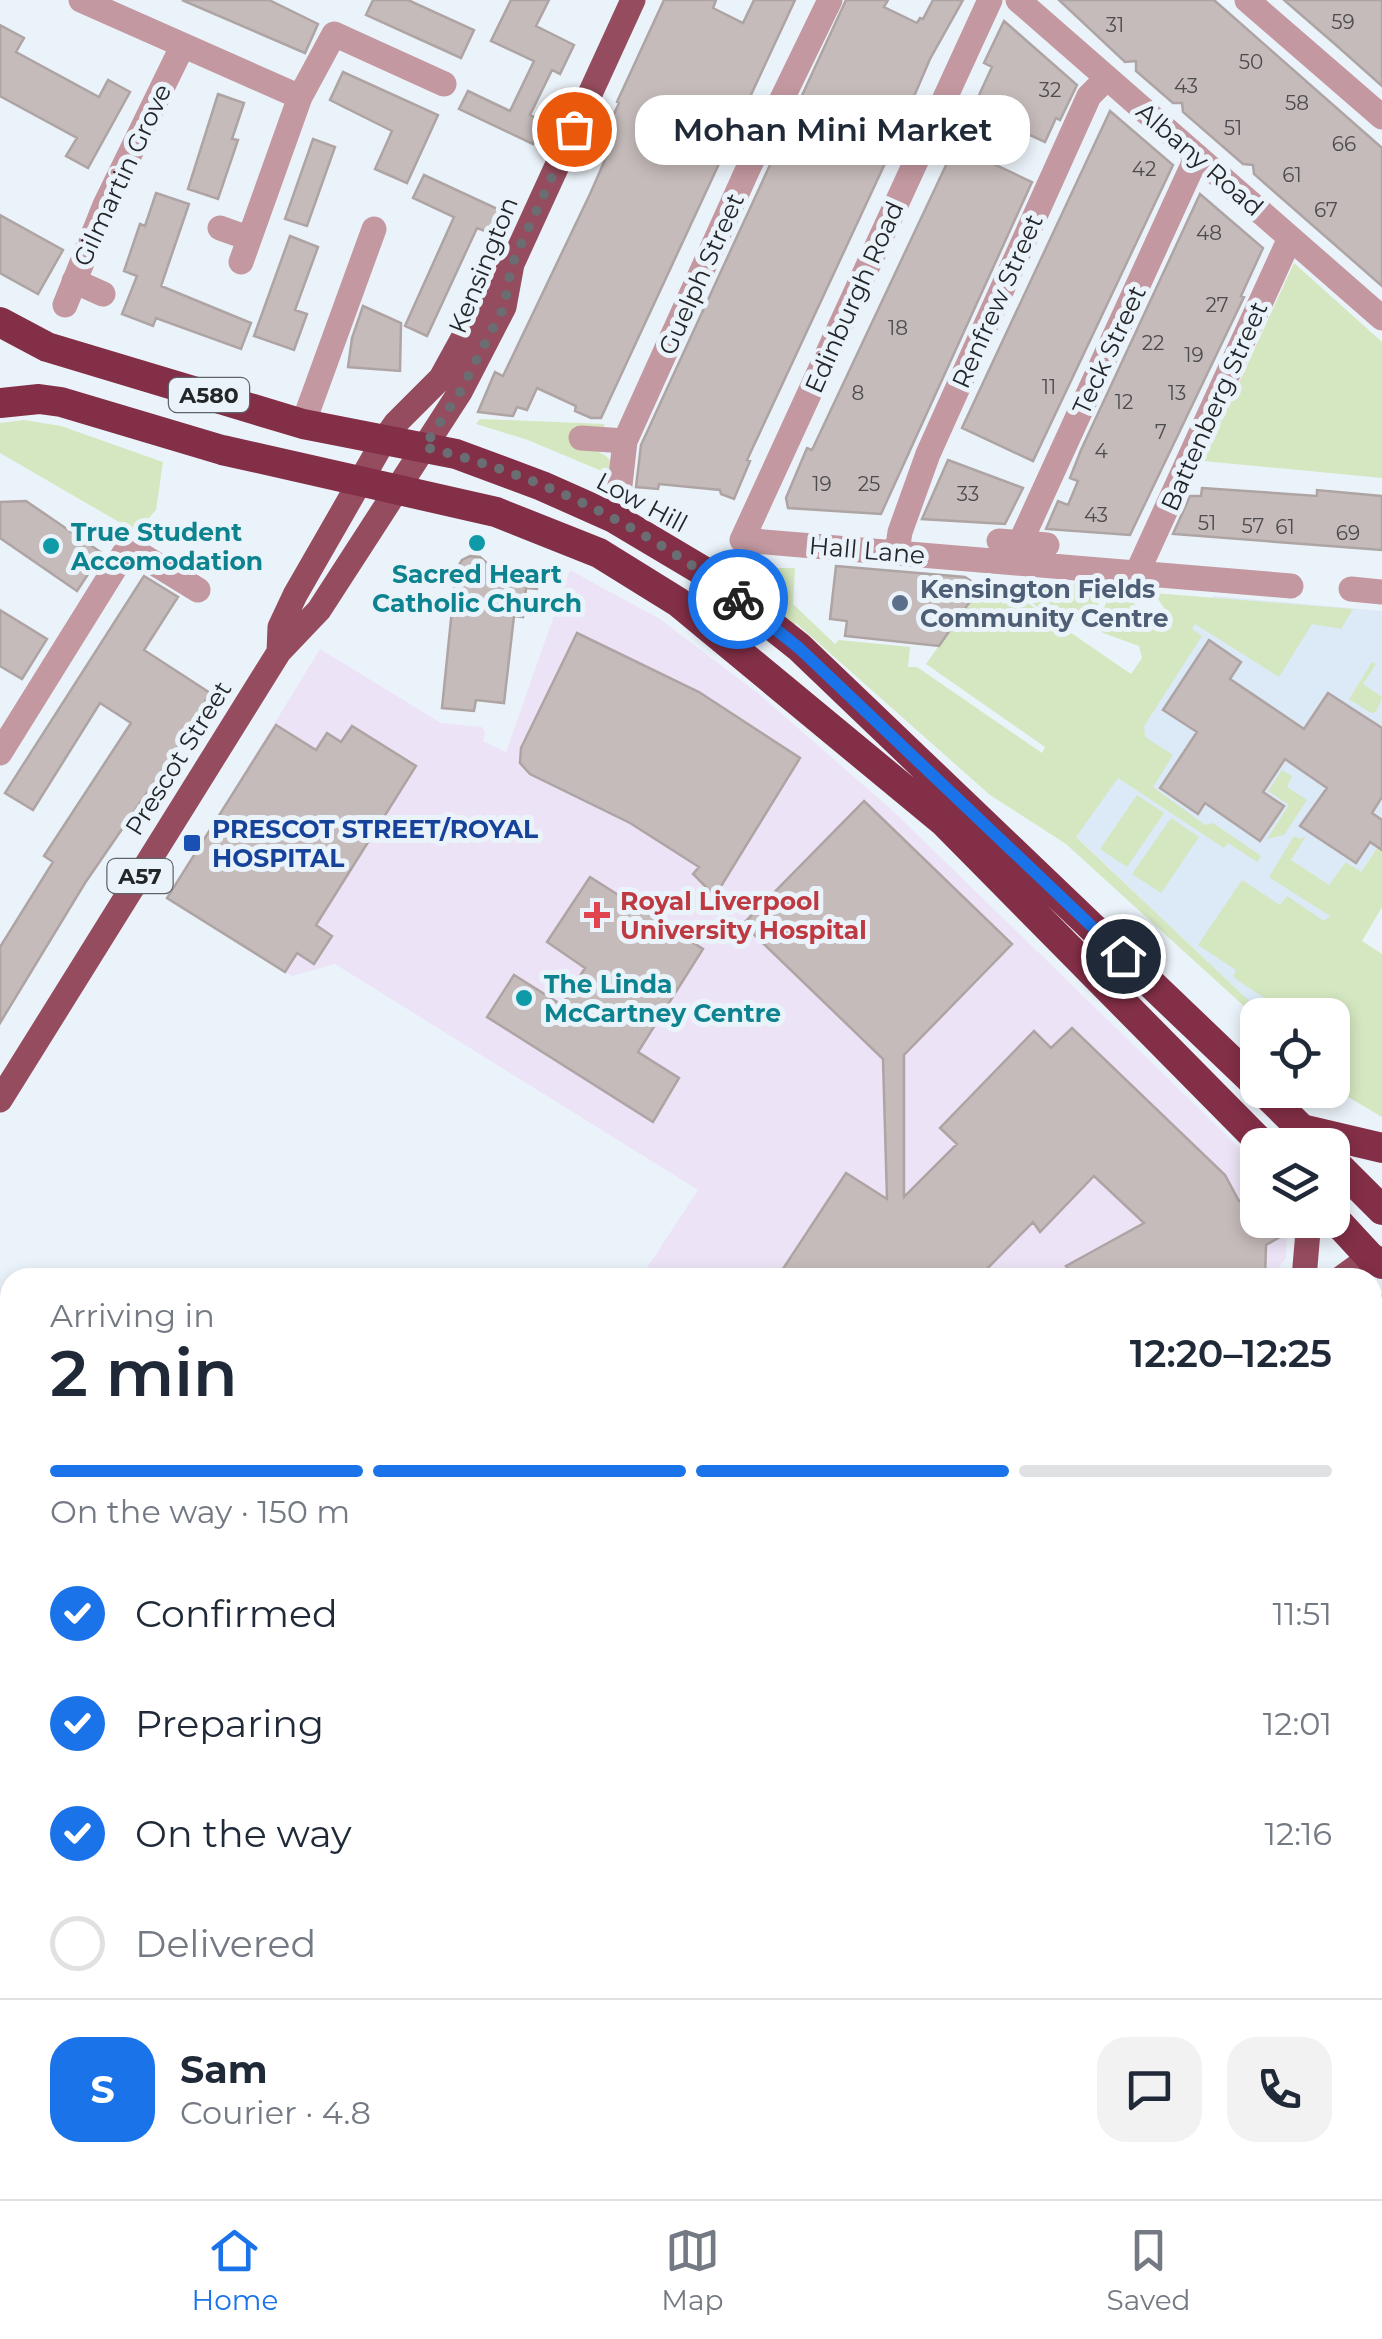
<!DOCTYPE html>
<html lang="en">
<head>
<meta charset="utf-8">
<style>
  :root { --surface:#fff; --page:#f2f2f3; --text:#1f2937; --muted:#747a83; --line:#e0e1e3; --accent:#1a73e8 }
  body { margin:0; font-family:Montserrat,sans-serif; background:var(--page); color:var(--text); height:100vh; display:flex; flex-direction:column; font-size:38px; white-space:nowrap }
  * { box-sizing:border-box; margin:0 }
  p { font-size:32px; color:var(--muted) }
  .icon { flex:none; width:55px; height:55px; fill:none; stroke:currentColor; stroke-width:2; stroke-linecap:round; stroke-linejoin:round }
  .map { position:relative; flex:1; overflow:hidden }
  .drawer { position:absolute; left:0px; top:1268px; width:1382px; height:932px; display:flex; flex-direction:column; background:var(--surface); border-radius:30px 30px 0 0; box-shadow:0 5px 15px #0003 }
  .drawer>* { flex:none }
  .fabs { position:absolute; left:1240px; top:998px; display:grid; gap:20px }
  .fabs a { display:grid; place-items:center; width:110px; height:110px; border-radius:20px; background:var(--surface); box-shadow:0 5px 15px #0003; font-size:50px }
  .pin { position:absolute; display:grid; place-items:center; width:85px; height:85px; color:#fff; margin:-42px; border:5px solid #fff; border-radius:50%; box-shadow:0 2px 10px #0007 }
  .courier { position:absolute; display:grid; place-items:center; width:100px; height:100px; margin:-50px; border:8px solid #1a73e8; border-radius:50%; background:#fff; color:#222; box-shadow:0 2px 12px #0007 }
  .bubble { position:absolute; height:70px; border-radius:30px; background:var(--surface); box-shadow:0 5px 15px #0003; font-size:32px; font-weight:600; line-height:70px; text-align:center }
  .headline em { font-style:normal; font-weight:600 }
  .headline div { display:flex; flex-direction:column-reverse }
  .headline { display:flex; align-items:center; justify-content:space-between; height:170px; padding:0 50px }
  h1 { font-size:65px; font-weight:600; line-height:75px }
  .bar { display:grid; grid-template-columns:repeat(4,1fr); gap:15px 10px; align-content:center; height:120px; padding:0 50px }
  .bar i { height:12px; border-radius:8px; background:var(--line) }
  .bar .selected { background:var(--accent) }
  .bar p { grid-column:span 4 }
  .line { display:flex; align-items:center; gap:25px; padding:0 50px; border-top:2px solid var(--line) }
  .line div { flex:1 }
  .round { display:grid; place-items:center; flex:none; width:105px; height:105px; border-radius:30px; background:var(--page) }
  ol { padding:0 50px; list-style:none }
  li { display:flex; align-items:center; gap:30px; height:110px }
  li p { margin-inline-start:auto }
  li .icon { padding:10px; border-radius:50%; background:var(--accent); color:#fff; stroke-width:4 }
  li:last-child { color:var(--muted) }
  li i { width:55px; height:55px; border:5px solid var(--line); border-radius:50% }
  .tabs { display:flex; justify-content:space-around; align-items:center; height:140px; border-top:2px solid var(--line); background:var(--surface); font-size:28px; color:var(--muted) }
  .tabs a { display:grid; justify-items:center; gap:5px }
  .tabs .selected { color:var(--accent) }
  .map>svg:first-child { display:block }
  .built { fill:#dce9f6 }
  .medical { fill:#ede3f7 }
  .green { fill:#d4e7c0 }
  .building { fill:#c6bbbb; stroke:#aea4a3; stroke-width:2.5 }
  .lines { fill:none; stroke-linecap:round; stroke-linejoin:round }
  .minor { stroke:#c398a0; stroke-width:25 }
  .major { stroke:#954c5e; stroke-width:25 }
  .highway { stroke:#832f47; stroke-width:30 }
  .done { stroke:#6a6e72; stroke-width:10; stroke-dasharray:0 18 }
  .route { stroke:#1a73e8; stroke-width:12 }
  .culture-dot { fill:#0f9aa8; stroke:#ebf3fa; stroke-width:4 }
  .service-dot { fill:#5c6f8a; stroke:#ebf3fa; stroke-width:4 }
  .transit-dot { fill:#1a4fb4; stroke:#ebf3fa; stroke-width:4 }
  .health-dot { fill:#e0444e; stroke:#ebf3fa; stroke-width:4 }
  .labels { text-anchor:middle; dominant-baseline:central; stroke-width:10; stroke-linejoin:round; paint-order:stroke }
  .number-label { font-size:20px; fill:#4c4c4e }
  .shield { fill:#ebf3fa; stroke:#606468; stroke-width:2.5 }
  .shield-label { font-size:22px; font-weight:bold; fill:#242729 }
  .street-label { font-size:25px; fill:#242729; stroke:#ebf3fa }
  .culture-label { font-size:25px; font-weight:bold; fill:#0d838f; stroke:#ebf3fa; text-anchor:start }
  .service-label { font-size:25px; font-weight:bold; fill:#4e5e75; stroke:#ebf3fa; text-anchor:start }
  .transit-label { font-size:25px; font-weight:bold; fill:#164399; stroke:#ebf3fa; text-anchor:start }
  .health-label { font-size:25px; font-weight:bold; fill:#be3a42; stroke:#ebf3fa; text-anchor:start }
</style>
</head>
<body>
<div class="map">
<svg width="1382" height="2199" viewBox="0 0 1382 2199">
  <rect width="100%" height="100%" fill="#ebf3fa"/>
  <!-- built -->
  <path class="built" d="M1213,596L1382,611V841L1262,1013L1082,842L1063,828Z
    M1382,1314V2199H32L28,2190H1372V1316Z
    M0,2004L10,2014V2190H15L7,2199H0Z"/>
  <!-- medical -->
  <path class="medical" d="M570,570L660,619L759,694L891,809L1257,1165L1258,1220H1287L1286,1258L1271,1278L641,1277L698,1190L335,964L292,976L167,898L320,649L441,723L482,727L485,733L483,741L506,752Z"/>
  <!-- green -->
  <path class="green" d="M1294,263L1382,342V478L1203,461Z
    M480,419L605,424L593,449L606,456L612,463L611,475L528,440L476,424Z
    M24,420L61,426L163,462L156,510L136,532L0,453V423Z
    M718,568H795L793,604L835,644L839,640L910,647L908,667H917L1042,753L1045,747L926,664L980,587L1004,604L1013,593L1131,674L1142,658L1139,646L1103,633L1097,627L1107,600L1118,593L1132,598L1140,616L1144,618L1164,608L1154,593L1353,609L1341,629L1312,624L1279,677L1195,624L1192,629L1202,636L1144,726L1145,737L1173,755L1153,787L1205,825L1213,823L1261,856L1257,862L1228,843L1224,848L1118,778L1076,837L1262,1013L1269,1001L1233,977L1236,970L1198,945L1242,880L1280,905L1287,896L1324,921L1330,916L1269,877L1294,836L1299,839L1306,836L1291,860L1329,885L1346,862L1361,872L1382,841V907L1362,941L1382,954V1117L1333,1088L1332,1015H1258L1257,1018L1066,844L990,795L796,623L790,629Z
    M1028,580L1115,589L1100,601L1090,619C1066,628 1030,610 1021,586Z
    M1372,662L1376,664L1363,684L1382,697L1376,712L1371,713L1349,699Z
    M1282,770L1292,776L1287,787L1307,800L1284,835L1267,839L1289,805L1268,791Z
    M1137,795L1164,813L1127,867L1100,849Z
    M1171,818L1199,837L1161,893L1132,874Z
    M1382,1345V1421L1372,1419L1373,1348Z"/>
  <!-- building -->
  <path class="building" d="M182,0H269L318,24L305,53Z
    M373,0H408L474,30L461,58L366,15Z
    M511,0H549L536,26L574,45L560,74L552,70L530,115L544,122L533,144L459,109L468,91L510,111L534,61L491,41Z
    M664,0H716L713,8L743,23L754,0H795L601,418H591L575,411L576,406L537,388L527,410L517,407L513,416L478,412L495,372L503,376L590,194L615,137L605,133L619,103L617,102Z
    M846,0H888L884,7L917,23L920,18L923,19L933,0H963L930,59L888,157L747,460L750,461L734,499L721,494L720,490L659,484L658,489L636,487L641,445Z
    M1059,0H1214L1382,148V286L1254,174L1253,165L1243,164L1183,112L1182,103H1173L1136,71V61L1125,62Z
    M1284,0H1382V86L1336,45Z
    M1004,21L1077,85L1060,120L1056,118L1045,142L1006,124L989,162L1032,182L881,514L788,508L786,498L799,467L807,448L812,450L980,93L992,67L984,63Z
    M0,25L24,38L16,52L99,97L108,80L130,92L88,168L66,156L77,138L0,96Z
    M343,72L438,115L407,183L375,169L392,131L330,100Z
    M218,94L244,103L232,139L238,140L218,199L188,189Z
    M1110,111L1173,165L1033,461L962,428Z
    M313,139L335,147L307,226L285,219Z
    M424,175L500,210L490,233L477,228L427,336L405,326L454,217L413,198Z
    M156,193L189,204L161,286L251,323L241,349L156,318L153,326L122,314L137,276L124,271L140,224L145,226Z
    M1200,194L1263,248L1241,296L1244,297L1130,535L1046,529L1058,501L1068,505L1078,481L1070,478L1081,450Z
    M0,215L63,250L38,294L0,273Z
    M290,236L318,247L295,310L307,314L294,350L254,336Z
    M363,306L401,323L400,371L348,367L352,338Z
    M948,460L1023,488L1005,524L922,519Z
    M1202,488L1317,496V490L1382,496V550L1173,534L1190,496H1201Z
    M26,501L102,553L77,591L0,538V502Z
    M470,556L480,557L487,563L493,574L520,577L521,570L539,572L537,589L526,588L523,617L514,616L504,703L476,700L474,711L442,708L456,570L462,560Z
    M836,566L965,577L980,587L939,646L845,636L847,621L830,619Z
    M144,576L178,597L144,650L210,693L166,765L85,883L0,1023V947L53,862L44,856L131,723L100,703L33,810L5,793Z
    M0,610L47,639L22,679L0,666Z
    M577,633L699,692L800,758L715,896L693,874L699,867L630,823L530,774L520,763L521,748Z
    M1209,640L1241,662L1230,679L1304,729L1328,693L1382,728V797L1372,813L1382,820V850L1370,842L1356,863L1300,826L1327,788L1285,759L1263,792L1284,806L1260,841L1205,803L1198,814L1160,788L1197,732L1163,710Z
    M276,725L316,750L327,733L341,742L352,726L416,766L316,925L332,936L314,964L297,953L285,972L167,898Z
    M864,801L1012,944L904,1055V1197L957,1144L940,1128L1034,1031L1051,1048L1072,1028L1225,1175L1239,1201L1248,1198L1258,1207V1220H1271L1285,1234L1266,1245L1265,1278H1076L1066,1266L1144,1223L1094,1176L1040,1232L1033,1222L978,1278H777L846,1173L887,1199L883,1059L743,924Z
    M590,877L703,949L638,1052L679,1078L653,1122L487,1017L514,975L562,1005L585,968L547,942Z"/>
  <g class="lines">
    <!-- minor -->
    <path class="minor" d="M81,0L300,97
      M990,0L742,540L1291,586
      M1018,0L1382,318
      M1247,0L1382,117
      M220,228L248,238
      M241,262L300,97L334,34L444,84
      M74,281L103,294
      M65,305L105,205L182,47
      M303,424L374,229
      M581,438L625,441
      M620,485L625,441L747,171L830,0
      M999,541L1047,545
      M897,552L900,532L928,454L1089,96L1107,78
      M1016,563L1020,543L1197,156
      M1137,573L1290,238
      M1351,589L1382,592
      M0,753L128,547L198,590
      M1372,1802L1382,1804
      M0,2028L10,2039
      M1372,2130L1382,2116
      M848,2190L861,2199
      M1325,2199L1332,2190"/>
    <!-- major -->
    <path class="major" d="M279,652L280,627L295,595L384,440L396,423L441,378L485,298L511,267
      M0,1100L279,652L319,610L460,392L504,307L512,264L633,0
      M1304,1278L1309,1220
      M1341,1278L1370,1257
      M1372,1315L1382,1307
      M19,2199L28,2190"/>
    <!-- highway -->
    <path class="highway" d="M0,322L47,347L303,424L456,454L542,486L614,518L703,571L799,647L1258,1086
      M0,403L39,399L61,402L222,450L496,512L599,553L678,602L944,822L1263,1145
      M1262,1090L1317,1144
      M1302,1129L1382,1148
      M1332,1160L1382,1210
      M1332,1216L1370,1257L1382,1264"/>
  </g>
  <g class="lines">
    <!-- done -->
    <path class="done" d="M574,129L512,264L504,307L460,392L424,447C538,474 646,527 738,599"/>
    <!-- route -->
    <path class="route" d="M738,599L799,648L1123,956"/>
  </g>
  <!-- markers -->
  <g class="culture-dot">
    <circle cx="477" cy="543" r="10"/>
    <circle cx="51" cy="546" r="10"/>
    <circle cx="524" cy="998" r="10"/>
  </g>
  <circle class="service-dot" cx="900" cy="603" r="10"/>
  <rect class="transit-dot" x="182" y="833" width="20" height="20" rx="5"/>
  <path class="health-dot" d="M592 900h10v10h10v10h-10v10h-10v-10h-10v-10h10z"/>
  <g class="labels">
    <!-- number labels -->
    <g class="number-label">
      <text x="1343" y="22">59</text>
      <text x="1115" y="25">31</text>
      <text x="1251" y="62">50</text>
      <text x="1186" y="86">43</text>
      <text x="1050" y="90">32</text>
      <text x="1297" y="103">58</text>
      <text x="1233" y="128">51</text>
      <text x="1344" y="144">66</text>
      <text x="1144" y="169">42</text>
      <text x="1292" y="175">61</text>
      <text x="1326" y="210">67</text>
      <text x="1209" y="233">48</text>
      <text x="1217" y="305">27</text>
      <text x="898" y="328">18</text>
      <text x="1153" y="343">22</text>
      <text x="1194" y="355">19</text>
      <text x="1049" y="387">11</text>
      <text x="858" y="393">8</text>
      <text x="1177" y="393">13</text>
      <text x="1124" y="402">12</text>
      <text x="1161" y="432">7</text>
      <text x="1101" y="451">4</text>
      <text x="822" y="484">19</text>
      <text x="869" y="484">25</text>
      <text x="968" y="494">33</text>
      <text x="1096" y="515">43</text>
      <text x="1207" y="523">51</text>
      <text x="1253" y="526">57</text>
      <text x="1285" y="527">61</text>
      <text x="1348" y="533">69</text>
    </g>
    <!-- shield labels -->
    <g class="shield">
      <rect x="169" y="378" width="80" height="34" rx="8"/>
      <rect x="107.5" y="859" width="65" height="34" rx="8"/>
    </g>
    <g class="shield-label">
      <text x="209" y="395">A580</text>
      <text x="140" y="876">A57</text>
    </g>
    <!-- street labels -->
    <g class="street-label">
      <text transform="translate(1200 159) rotate(41)">Albany Road</text>
      <text transform="translate(122 175) rotate(-65)">Gilmartin Grove</text>
      <text transform="translate(483 265) rotate(-68)">Kensington</text>
      <text transform="translate(701 274) rotate(-66)">Guelph Street</text>
      <text transform="translate(854 297) rotate(-66)">Edinburgh Road</text>
      <text transform="translate(997 301) rotate(-66)">Renfrew Street</text>
      <text transform="translate(1109 350) rotate(-65)">Teck Street</text>
      <text transform="translate(1214 406) rotate(-66)">Battenberg Street</text>
      <text transform="translate(642 502) rotate(28)">Low Hill</text>
      <text transform="translate(867 550) rotate(5)">Hall Lane</text>
      <text transform="translate(178 758) rotate(-58)">Prescot Street</text>
    </g>
    <!-- culture labels -->
    <g class="culture-label">
      <text x="71" y="532">True Student<tspan x="71" dy="29">Accomodation</tspan></text>
      <text x="477" y="574" text-anchor="middle">Sacred Heart<tspan x="477" dy="29">Catholic Church</tspan></text>
      <text x="544" y="984">The Linda<tspan x="544" dy="29">McCartney Centre</tspan></text>
    </g>
    <!-- service labels -->
    <g class="service-label">
      <text x="920" y="589">Kensington Fields<tspan x="920" dy="29">Community Centre</tspan></text>
    </g>
    <!-- transit labels -->
    <g class="transit-label">
      <text x="212" y="829">PRESCOT STREET/ROYAL<tspan x="212" dy="29">HOSPITAL</tspan></text>
    </g>
    <!-- health labels -->
    <g class="health-label">
      <text x="620" y="901">Royal Liverpool<tspan x="620" dy="29">University Hospital</tspan></text>
    </g>
  </g>
</svg>
<div class="fabs">
<a><svg class="icon" aria-label="locate" viewBox="0 0 24 24"><circle cx="12" cy="12" r="6"/><path d="M12 2v4M12 18v4M2 12h4M18 12h4"/></svg></a>
<a><svg class="icon" aria-label="layers" viewBox="0 0 24 24"><path d="M12 4l9 5-9 5-9-5zM3 14l9 5 9-5"/></svg></a>
</div>
<div class="pin" style="left:574px;top:129px;background:#ea580c"><svg class="icon" aria-label="bag" viewBox="0 0 24 24"><path d="M5 8h14l-1 12H6zM9 8a3 3 0 0 1 6 0"/></svg></div>
<div class="pin" style="left:1123px;top:956px;background:#1f2937"><svg class="icon" aria-label="home" viewBox="0 0 24 24"><path d="M3 11l9-7 9 7M6 9v11h12V9"/></svg></div>
<div class="courier" style="left:738px;top:599px"><svg class="icon" aria-label="bike" viewBox="0 0 24 24"><circle cx="6" cy="16" r="4"/><circle cx="18" cy="16" r="4"/><path d="M6 16l4-8h5l3 8M10 8l3 8H6M13 5h3"/></svg></div>
<div class="bubble" style="left:635px;top:95px;width:395px">Mohan Mini Market</div>
<section class="drawer">
<div class="headline"><div><h1>2 min</h1><p>Arriving in</p></div><em>12:20–12:25</em></div>
<div class="bar"><i class="selected"></i><i class="selected"></i><i class="selected"></i><i></i><p>On the way · 150 m</p></div>
<ol>
<li><svg class="icon" aria-label="check" viewBox="0 0 24 24"><path d="M5 12l5 5 9-10"/></svg>Confirmed<p>11:51</p></li>
<li><svg class="icon" aria-label="check" viewBox="0 0 24 24"><path d="M5 12l5 5 9-10"/></svg>Preparing<p>12:01</p></li>
<li><svg class="icon" aria-label="check" viewBox="0 0 24 24"><path d="M5 12l5 5 9-10"/></svg>On the way<p>12:16</p></li>
<li><i></i>Delivered</li>
</ol>
<div class="line" style="height:180px"><b class="round" style="background:var(--accent);color:#fff">S</b><div><b>Sam</b><p>Courier · 4.8</p></div><a class="round"><svg class="icon" aria-label="chat" viewBox="0 0 24 24"><path d="M4 5h16v11H9l-5 4z"/></svg></a><a class="round"><svg class="icon" aria-label="phone" viewBox="0 0 24 24"><path d="M5 4h4l2 5-3 2q2 4 5 5l2-3 5 2v4C11 20 4 13 5 4z"/></svg></a></div>
</section>
</div>
<nav class="tabs">
<a class="selected"><svg class="icon" aria-label="home" viewBox="0 0 24 24"><path d="M3 11l9-7 9 7M6 9v11h12V9"/></svg>Home</a>
<a><svg class="icon" aria-label="map" viewBox="0 0 24 24"><path d="M3 6l6-2 6 2 6-2v14l-6 2-6-2-6 2zM9 4v14M15 6v14"/></svg>Map</a>
<a><svg class="icon" aria-label="saved" viewBox="0 0 24 24"><path d="M7 4h10v16l-5-4-5 4z"/></svg>Saved</a>
</nav>
</body>
</html>
